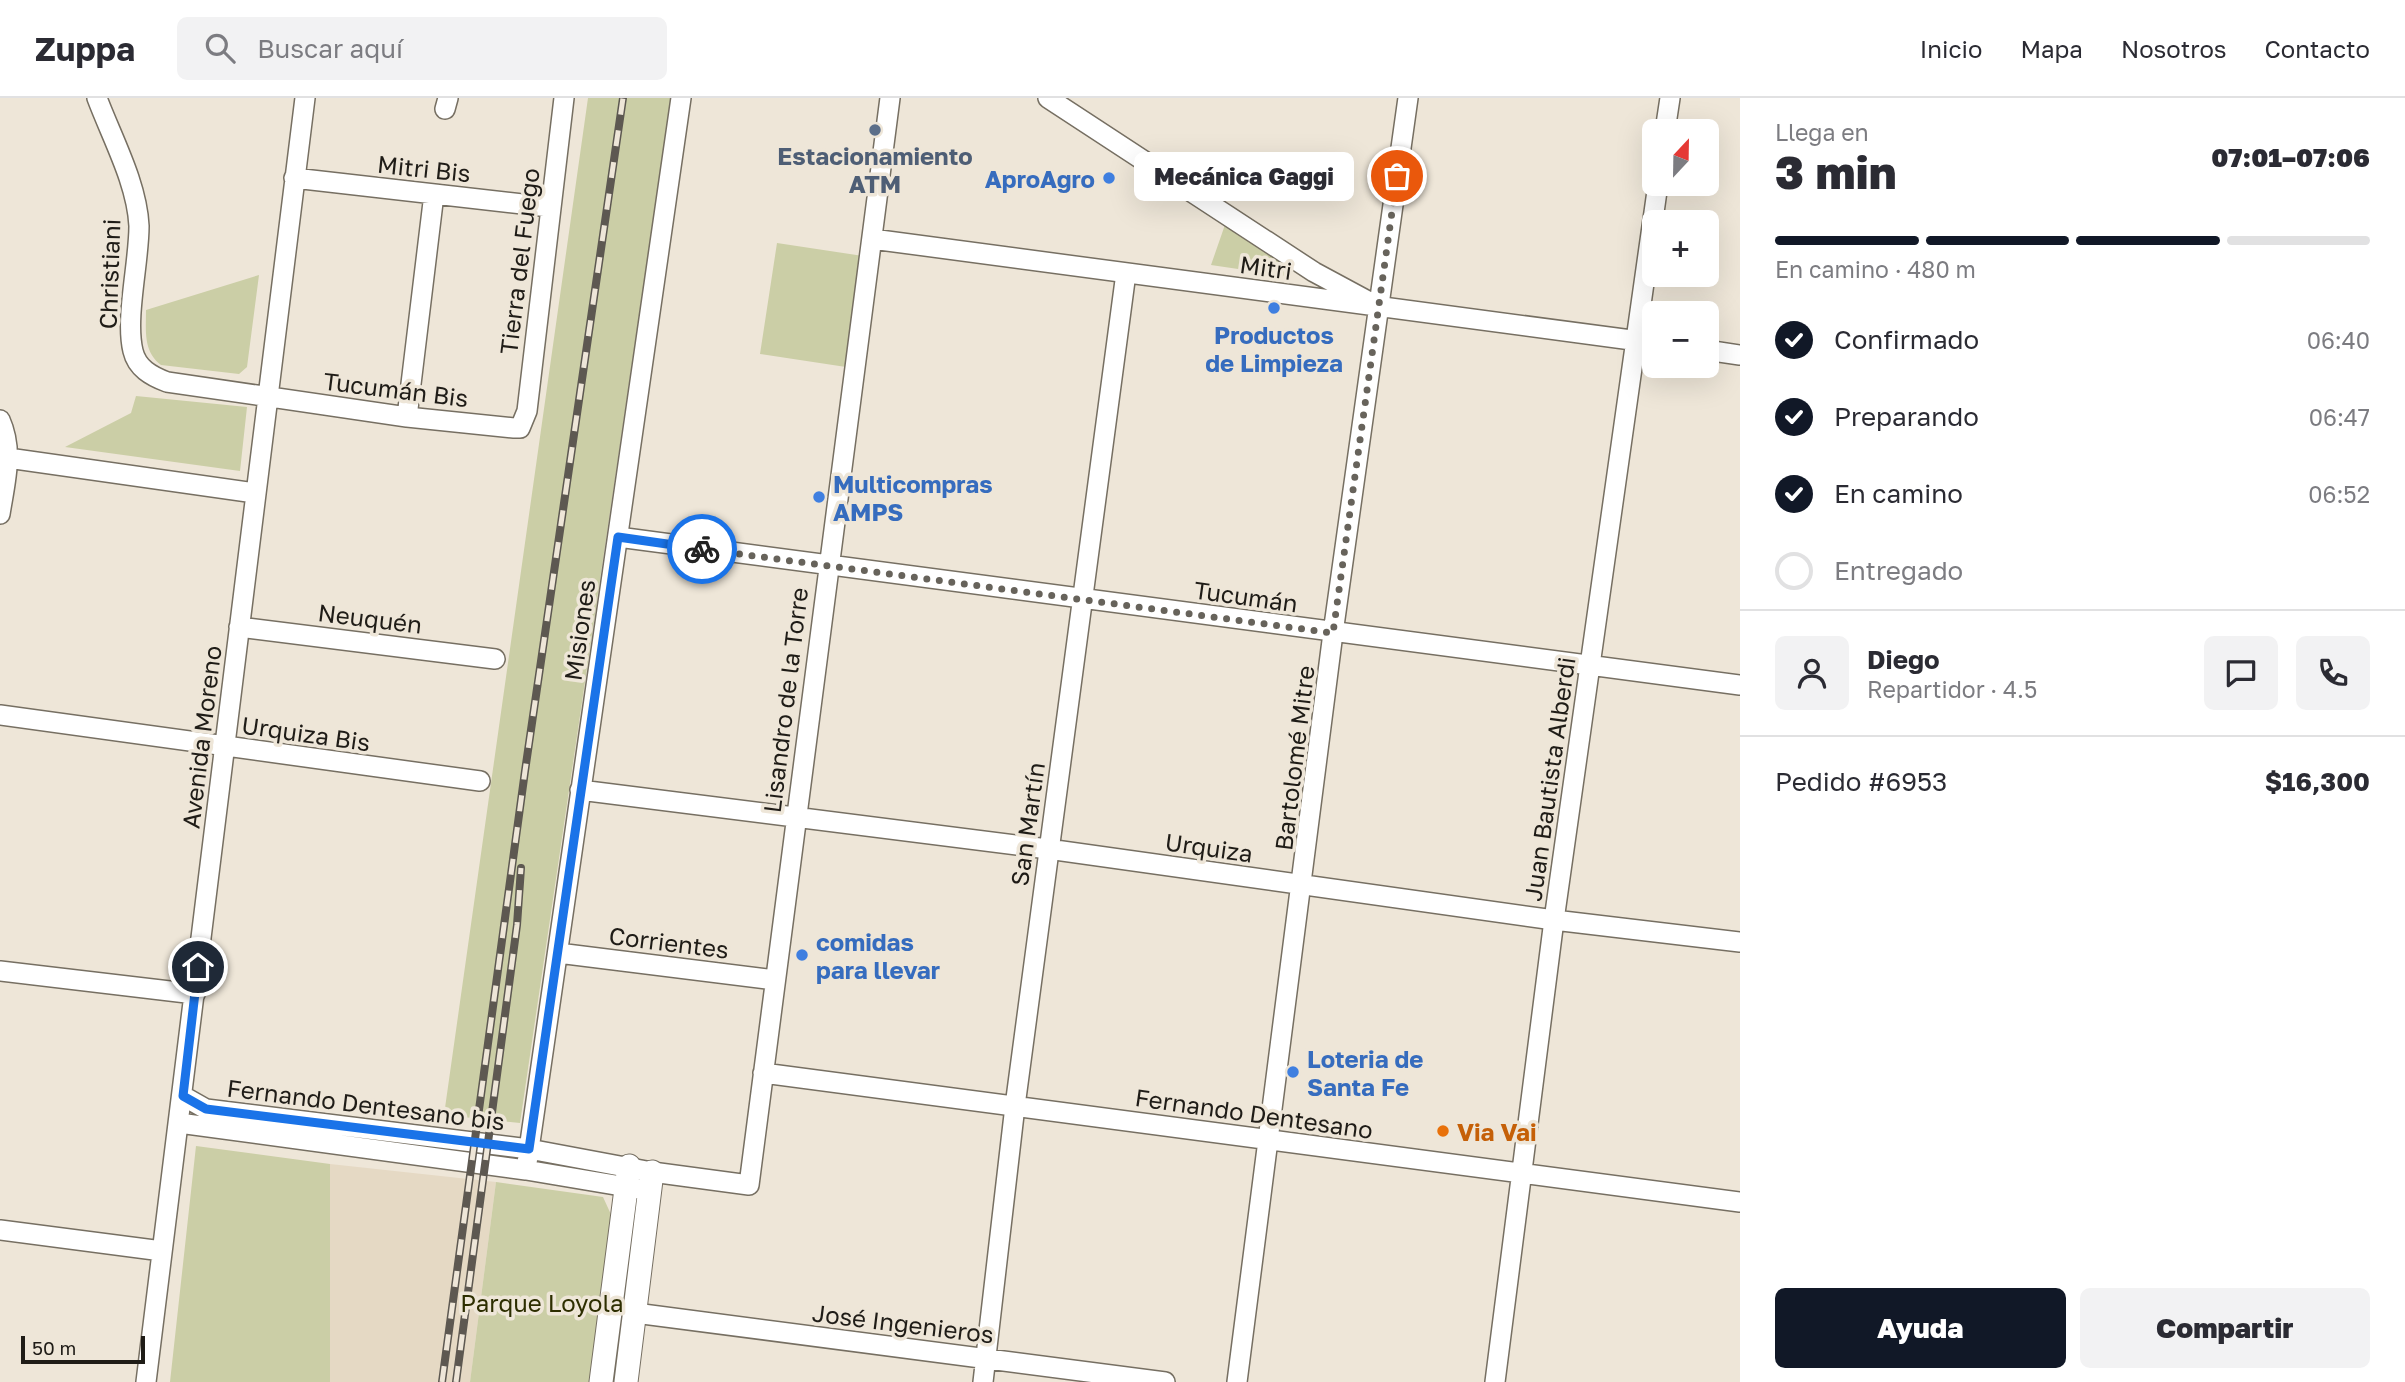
<!DOCTYPE html>
<html lang="es">
<head>
<meta charset="utf-8">
<style>
  :root { --surface:#fff; --page:#f2f2f3; --text:#2b2b33; --muted:#7c7c81; --line:#e1e1e2; --accent:#111827 }
  body { margin:0; font-family:"Golos Text",sans-serif; background:var(--page); color:var(--text); height:100vh; display:flex; flex-direction:column; font-size:26px; white-space:nowrap }
  * { box-sizing:border-box; margin:0 }
  p { font-size:23px; color:var(--muted) }
  .icon { flex:none; width:38px; height:38px; fill:none; stroke:currentColor; stroke-width:2; stroke-linecap:round; stroke-linejoin:round }
  .map { position:relative; flex:1; overflow:hidden }
  .drawer { display:flex; flex-direction:column; background:var(--surface); width:665px }
  .drawer>* { flex:none }
  .needle { width:46px; rotate:22deg }
  .controls { position:absolute; left:1642px; top:21px; display:grid; gap:14px }
  .controls a { display:grid; place-items:center; width:77px; height:77px; border-radius:10px; background:var(--surface); box-shadow:0 7px 28px #0002; font-size:35px }
  .scale { position:absolute; left:21px; bottom:18px; width:124px; box-sizing:border-box; padding-left:7px; border:4px solid #1f1c17; border-top:0; font-size:19px; line-height:24px; white-space:nowrap; color:#1f1c17; -webkit-text-stroke:5px #eee6d8; paint-order:stroke }
  .pin { position:absolute; display:grid; place-items:center; width:60px; height:60px; color:#fff; margin:-30px; border:4px solid #fff; border-radius:50%; box-shadow:0 2px 7px #0007 }
  .courier { position:absolute; display:grid; place-items:center; width:70px; height:70px; margin:-35px; border:5px solid #1a73e8; border-radius:50%; background:#fff; color:#222; box-shadow:0 2px 9px #0007 }
  .bubble { position:absolute; height:49px; border-radius:10px; background:var(--surface); box-shadow:0 7px 28px #0002; font-size:23px; font-weight:800; line-height:49px; text-align:center }
  .headline em { font-style:normal; font-weight:800 }
  .headline div { display:flex; flex-direction:column-reverse }
  .headline { display:flex; align-items:center; justify-content:space-between; height:119px; padding:0 35px }
  h1 { font-size:46px; font-weight:800; line-height:52px }
  .bar { display:grid; grid-template-columns:repeat(4,1fr); gap:10px 7px; align-content:center; height:84px; padding:0 35px }
  .bar i { height:9px; border-radius:5px; background:var(--line) }
  .bar .current { background:var(--accent) }
  .bar p { grid-column:span 4 }
  .line { display:flex; align-items:center; gap:18px; padding:0 35px; border-top:2px solid var(--line) }
  .line div { flex:1 }
  .round { display:grid; place-items:center; flex:none; width:74px; height:74px; border-radius:10px; background:var(--page) }
  ol { padding:0 35px; list-style:none }
  li { display:flex; align-items:center; gap:21px; height:77px }
  li p { margin-inline-start:auto }
  li .icon { padding:7px; border-radius:50%; background:var(--accent); color:#fff; stroke-width:4 }
  li:last-child { color:var(--muted) }
  li i { width:38px; height:38px; border:4px solid var(--line); border-radius:50% }
  .cta { display:flex; gap:14px; margin-top:auto; padding:14px 35px }
  .cta a { flex:1; height:80px; border-radius:10px; background:var(--accent); color:#fff; font-size:28px; font-weight:800; line-height:80px; text-align:center }
  .cta a+a { background:var(--page); color:var(--text) }
  header { display:flex; align-items:center; gap:42px; box-sizing:border-box; height:98px; padding:0 35px; background:var(--surface); border-bottom:2px solid var(--line) }
  header strong { font-size:33px }
  nav { display:flex; gap:38px; margin-inline-start:auto; font-size:24px }
  .search { width:490px; height:63px; background:var(--page); display:flex; align-items:center; gap:18px; box-sizing:border-box; padding:0 24px; border-radius:10px; color:var(--muted); font-size:26px }
  main { display:flex; flex:1; min-height:0 }
  .map>svg:first-child { display:block }
  .built { fill:#e5d9c4 }
  .green { fill:#cbcea6 }
  .lines { fill:none; stroke-linecap:round; stroke-linejoin:round }
  .minor-casing { stroke:#766f62; stroke-width:22 }
  .tertiary-casing { stroke:#766f62; stroke-width:25 }
  .minor { stroke:#fff; stroke-width:19 }
  .tertiary { stroke:#fff; stroke-width:23 }
  .rail-casing { stroke:#5d5851; stroke-width:8 }
  .rail { stroke:#eee6d8; stroke-width:5; stroke-dasharray:16; stroke-linecap:butt }
  .done { stroke:#67635b; stroke-width:7; stroke-dasharray:0 12.6 }
  .route { stroke:#1a73e8; stroke-width:9 }
  .service-dot { fill:#5c6f8a; stroke:#eee6d8; stroke-width:2.5 }
  .shop-dot { fill:#3f7fe0; stroke:#eee6d8; stroke-width:2.5 }
  .food-dot { fill:#e8710a; stroke:#eee6d8; stroke-width:2.5 }
  .labels { text-anchor:middle; dominant-baseline:central; stroke-width:7; stroke-linejoin:round; paint-order:stroke }
  .service-label { font-size:24px; font-weight:bold; fill:#4e5e75; stroke:#eee6d8 }
  .street-label { font-size:24px; fill:#1f1c17; stroke:#eee6d8 }
  .shop-label { font-size:24px; font-weight:bold; fill:#366cbe; stroke:#eee6d8; text-anchor:start }
  .food-label { font-size:24px; font-weight:bold; fill:#c56008; stroke:#eee6d8; text-anchor:start }
  .park-label { font-size:24px; fill:#2d2e00; stroke:#eee6d8 }
</style>
</head>
<body>
<header>
<strong>Zuppa</strong>
<div class="search"><svg class="icon" aria-label="search" viewBox="0 0 24 24"><circle cx="10" cy="10" r="6"/><path d="M15 15l6 6"/></svg>Buscar aquí</div>
<nav><a>Inicio</a><a>Mapa</a><a>Nosotros</a><a>Contacto</a></nav>
</header>
<main>
<div class="map">
<svg width="1740" height="1284" viewBox="0 0 1740 1284">
  <rect width="100%" height="100%" fill="#eee6d8"/>
  <!-- built -->
  <path class="built" d="M330,1066L496,1084L470,1284H330Z"/>
  <!-- green -->
  <path class="green" d="M588,0H671L520,1025L444,1017Z
    M1227,121L1288,166L1285,178L1211,167Z
    M777,145L863,158L846,269L760,256Z
    M259,177L247,269L239,276L161,267C143,253 146,233 146,212Z
    M136,298L247,309L240,373L65,349L131,315Z
    M196,1048L330,1066V1284H170Z
    M496,1084L603,1099L614,1123L593,1284H470Z"/>
  <g class="lines">
    <defs>
      <path id="minor" d="M97,0C112,40 137,85 139,128C139,165 125,220 133,253C137,270 151,278 167,284L407,319L514,330H520L527,313L564,0
        M1048,0L1314,174L1366,202
        M445,11L448,0
        M1665,33L1670,0
        M294,80L549,109
        M872,141L1654,245
        M1706,252L1740,257
        M407,319L434,96
        M0,322C14,353 5,384 0,416
        M8,360L255,395
        M618,439L1740,587
        M239,529L495,561
        M0,617L480,683
        M580,692L1048,751L1554,822L1740,844
        M558,855L775,882
        M0,873L195,896
        M763,975L1740,1104
        M183,998L206,1011L529,1051L652,1074L749,1087L890,0
        M179,1025L526,1072L639,1091
        M526,1072L681,0
        M0,1132L162,1153
        M635,1215L1165,1284
        M146,1284L305,0
        M983,1284L1015,1008L1126,175
        M1237,1284L1333,535L1408,0
        M1495,1284L1554,822L1658,86"/>
      <path id="tertiary" d="M601,1284L629,1068
        M626,1284L652,1074"/>
    </defs>
    <!-- minor casing -->
    <use href="#minor" class="minor-casing"/>
    <!-- tertiary casing -->
    <use href="#tertiary" class="tertiary-casing"/>
    <!-- minor -->
    <use href="#minor" class="minor"/>
    <!-- tertiary -->
    <use href="#tertiary" class="tertiary"/>
    <defs>
      <path id="rail" d="M442,1284L525,673L623,0
        M456,1284L517,827L521,770"/>
    </defs>
    <!-- rail casing -->
    <use href="#rail" class="rail-casing"/>
    <!-- rail -->
    <use href="#rail" class="rail"/>
  </g>
  <g class="lines">
    <!-- done -->
    <path class="done" d="M702,451L1333,535L1397,78"/>
    <!-- route -->
    <path class="route" d="M198,869L183,998L206,1011L529,1051L618,439L702,451"/>
  </g>
  <!-- markers -->
  <circle class="service-dot" cx="875" cy="32" r="7"/>
  <g class="shop-dot">
    <circle cx="1109" cy="80" r="7"/>
    <circle cx="1274" cy="210" r="7"/>
    <circle cx="819" cy="399" r="7"/>
    <circle cx="802" cy="857" r="7"/>
    <circle cx="1293" cy="974" r="7"/>
  </g>
  <circle class="food-dot" cx="1443" cy="1033" r="7"/>
  <g class="labels">
    <!-- service labels -->
    <g class="service-label">
      <text x="875" y="57">Estacionamiento<tspan x="875" dy="28">ATM</tspan></text>
    </g>
    <!-- street labels -->
    <g class="street-label">
      <text transform="translate(424 70) rotate(6)">Mitri Bis</text>
      <text transform="translate(519 163) rotate(-83)">Tierra del Fuego</text>
      <text transform="translate(1266 169) rotate(8)">Mitri</text>
      <text transform="translate(109 176) rotate(-88)">Christiani</text>
      <text transform="translate(396 291) rotate(7)">Tucumán Bis</text>
      <text transform="translate(1246 498) rotate(8)">Tucumán</text>
      <text transform="translate(370 520) rotate(7)">Neuquén</text>
      <text transform="translate(579 532) rotate(-82)">Misiones</text>
      <text transform="translate(785 602) rotate(-83)">Lisandro de la Torre</text>
      <text transform="translate(306 635) rotate(8)">Urquiza Bis</text>
      <text transform="translate(201 639) rotate(-83)">Avenida Moreno</text>
      <text transform="translate(1294 660) rotate(-83)">Bartolomé Mitre</text>
      <text transform="translate(1549 681) rotate(-82)">Juan Bautista Alberdi</text>
      <text transform="translate(1027 726) rotate(-82)">San Martín</text>
      <text transform="translate(1209 749) rotate(8)">Urquiza</text>
      <text transform="translate(669 844) rotate(7)">Corrientes</text>
      <text transform="translate(366 1006) rotate(7)">Fernando Dentesano bis</text>
      <text transform="translate(1254 1015) rotate(8)">Fernando Dentesano</text>
      <text transform="translate(903 1225) rotate(7)">José Ingenieros</text>
    </g>
    <!-- shop labels -->
    <g class="shop-label">
      <text x="1095" y="80" text-anchor="end">AproAgro</text>
      <text x="1274" y="236" text-anchor="middle">Productos<tspan x="1274" dy="28">de Limpieza</tspan></text>
      <text x="833" y="385">Multicompras<tspan x="833" dy="28">AMPS</tspan></text>
      <text x="816" y="843">comidas<tspan x="816" dy="28">para llevar</tspan></text>
      <text x="1307" y="960">Loteria de<tspan x="1307" dy="28">Santa Fe</tspan></text>
    </g>
    <!-- food labels -->
    <g class="food-label">
      <text x="1457" y="1033">Via Vai</text>
    </g>
    <!-- park labels -->
    <g class="park-label">
      <text x="542" y="1204">Parque Loyola</text>
    </g>
  </g>
</svg>
<div class="controls">
<a><svg class="needle" viewBox="-14 -14 28 28"><path d="M0-13l5 13h-10z" fill="#e53935"/><path d="M0 13l5-13h-10z" fill="#7c7c81"/></svg></a>
<a>+</a>
<a>−</a>
</div>
<div class="scale">50 m</div>
<div class="pin" style="left:1397px;top:78px;background:#ea580c"><svg class="icon" aria-label="bag" viewBox="0 0 24 24"><path d="M5 8h14l-1 12H6zM9 8a3 3 0 0 1 6 0"/></svg></div>
<div class="pin" style="left:198px;top:869px;background:#1f2937"><svg class="icon" aria-label="home" viewBox="0 0 24 24"><path d="M3 11l9-7 9 7M6 9v11h12V9"/></svg></div>
<div class="courier" style="left:702px;top:451px"><svg class="icon" aria-label="bike" viewBox="0 0 24 24"><circle cx="6" cy="16" r="4"/><circle cx="18" cy="16" r="4"/><path d="M6 16l4-8h5l3 8M10 8l3 8H6M13 5h3"/></svg></div>
<div class="bubble" style="left:1134px;top:54px;width:220px">Mecánica Gaggi</div>
</div>
<section class="drawer">
<div class="headline"><div><h1>3 min</h1><p>Llega en</p></div><em>07:01–07:06</em></div>
<div class="bar"><i class="current"></i><i class="current"></i><i class="current"></i><i></i><p>En camino · 480 m</p></div>
<ol>
<li><svg class="icon" aria-label="check" viewBox="0 0 24 24"><path d="M5 12l5 5 9-10"/></svg>Confirmado<p>06:40</p></li>
<li><svg class="icon" aria-label="check" viewBox="0 0 24 24"><path d="M5 12l5 5 9-10"/></svg>Preparando<p>06:47</p></li>
<li><svg class="icon" aria-label="check" viewBox="0 0 24 24"><path d="M5 12l5 5 9-10"/></svg>En camino<p>06:52</p></li>
<li><i></i>Entregado</li>
</ol>
<div class="line" style="height:126px"><a class="round"><svg class="icon" aria-label="person" viewBox="0 0 24 24"><circle cx="12" cy="8" r="4"/><path d="M4 21q1-7 8-7t8 7"/></svg></a><div><b>Diego</b><p>Repartidor · 4.5</p></div><a class="round"><svg class="icon" aria-label="chat" viewBox="0 0 24 24"><path d="M4 5h16v11H9l-5 4z"/></svg></a><a class="round"><svg class="icon" aria-label="phone" viewBox="0 0 24 24"><path d="M5 4h4l2 5-3 2q2 4 5 5l2-3 5 2v4C11 20 4 13 5 4z"/></svg></a></div>
<div class="line" style="height:91px"><div>Pedido #6953</div><b>$16,300</b></div>
<div class="cta"><a>Ayuda</a><a>Compartir</a></div>
</section>
</main>
</body>
</html>
